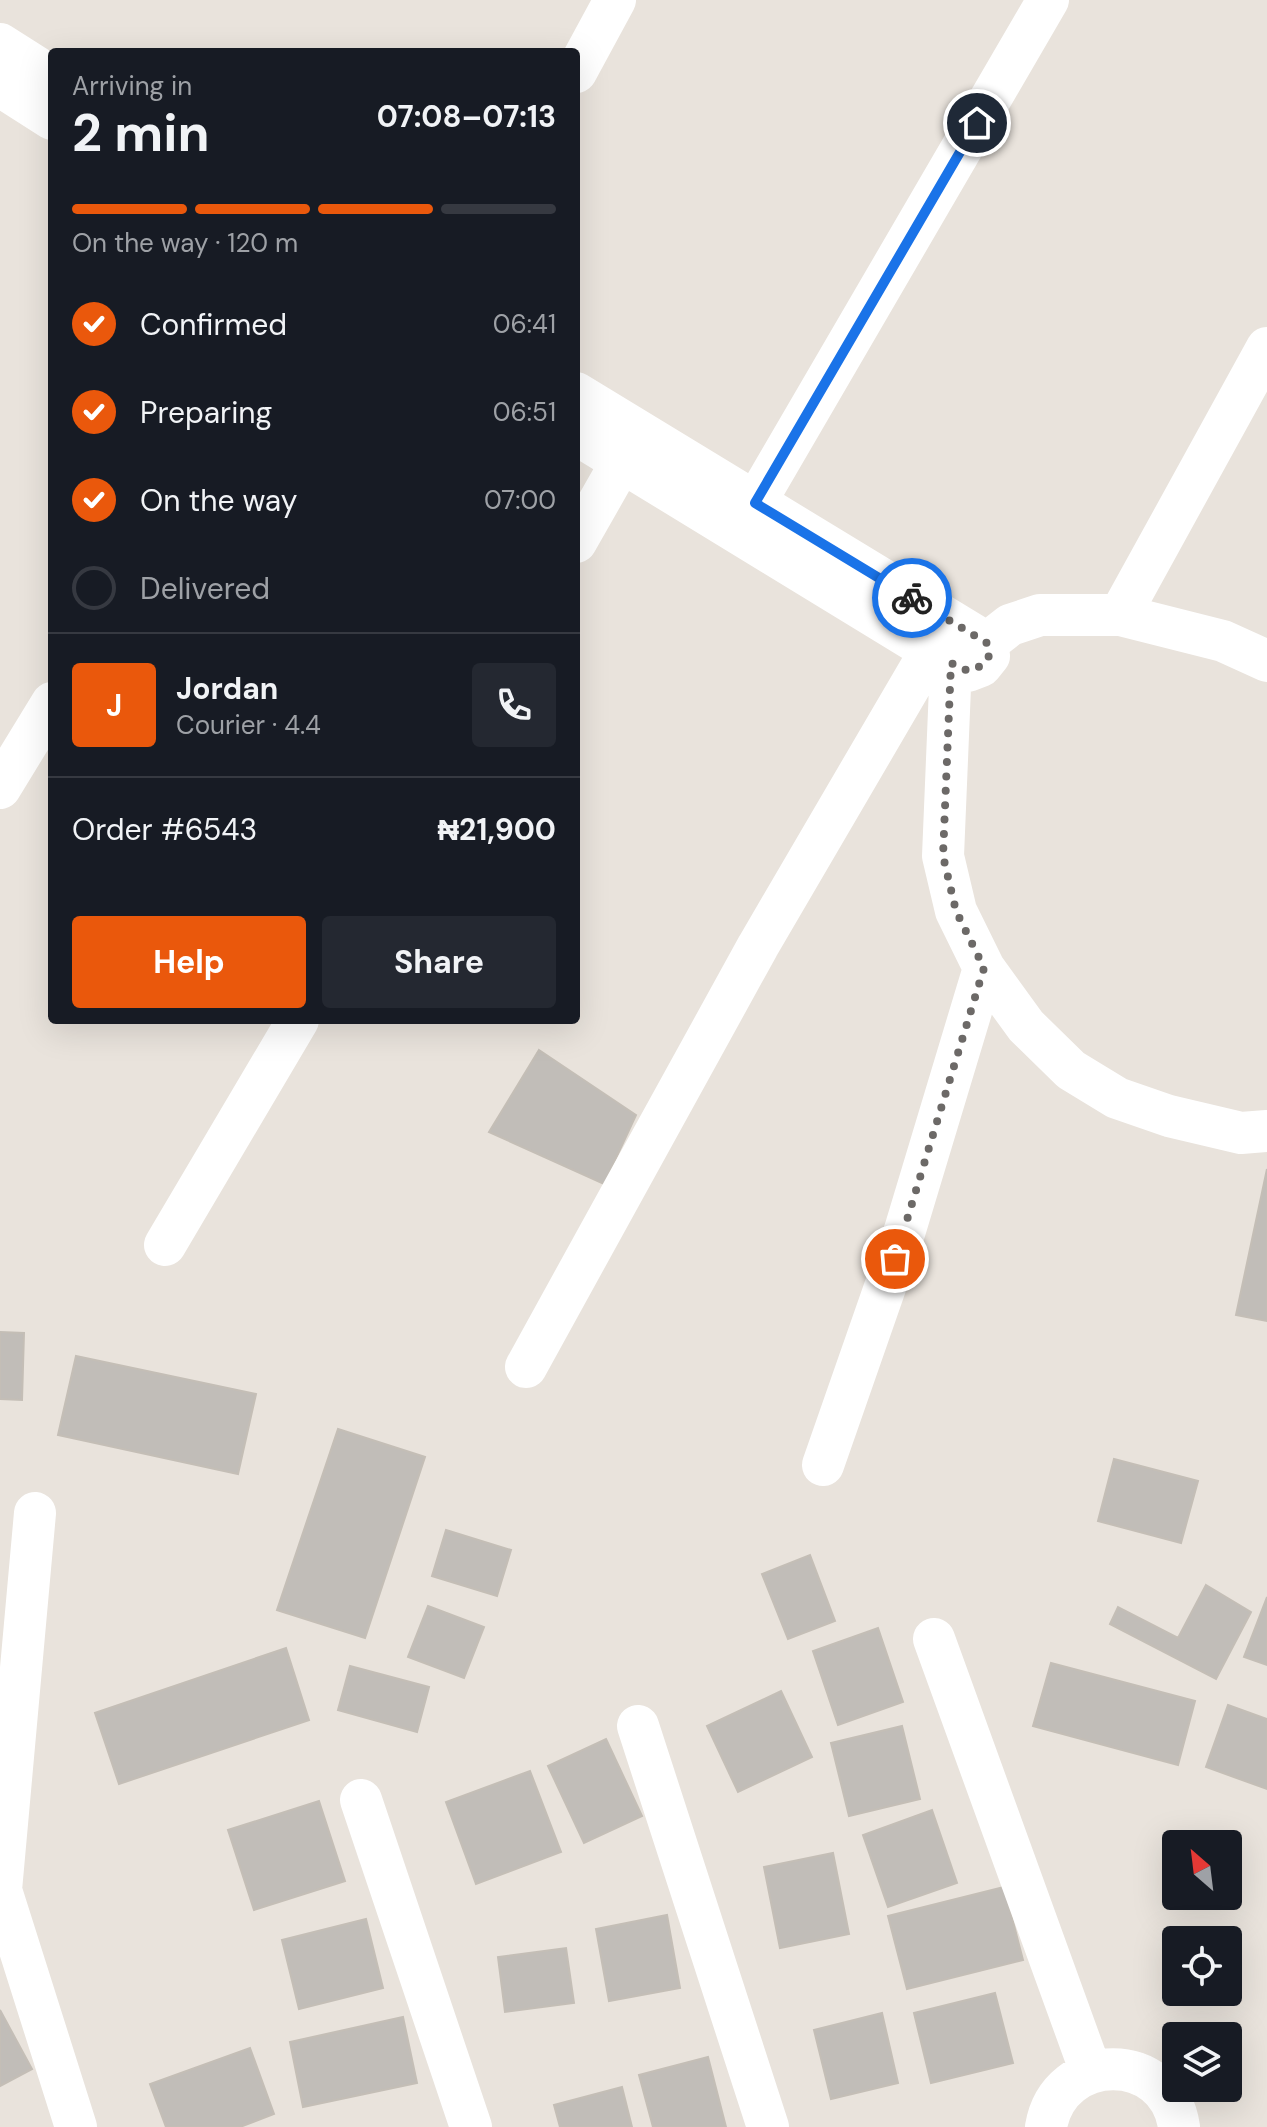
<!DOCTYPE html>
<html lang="en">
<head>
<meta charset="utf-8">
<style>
  :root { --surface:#171b24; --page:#242831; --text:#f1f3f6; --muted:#9ea1a6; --line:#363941; --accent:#ea580c }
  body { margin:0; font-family:"DM Sans",sans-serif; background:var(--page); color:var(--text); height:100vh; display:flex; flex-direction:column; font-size:30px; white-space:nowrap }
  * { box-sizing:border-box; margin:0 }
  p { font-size:26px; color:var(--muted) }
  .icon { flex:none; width:44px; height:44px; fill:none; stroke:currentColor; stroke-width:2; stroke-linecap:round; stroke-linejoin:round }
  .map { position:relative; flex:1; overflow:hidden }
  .details { position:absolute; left:48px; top:48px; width:532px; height:976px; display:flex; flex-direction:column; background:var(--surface); border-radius:8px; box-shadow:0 8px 32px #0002 }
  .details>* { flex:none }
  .needle { width:52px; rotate:332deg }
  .fabs { position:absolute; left:1162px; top:1830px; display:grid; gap:16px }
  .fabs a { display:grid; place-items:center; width:80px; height:80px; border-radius:8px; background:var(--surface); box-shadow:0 8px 32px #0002; font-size:40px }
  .pin { position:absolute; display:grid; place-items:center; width:68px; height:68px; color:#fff; margin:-34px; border:4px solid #fff; border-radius:50%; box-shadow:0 2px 8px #0007 }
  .courier { position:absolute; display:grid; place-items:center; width:80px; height:80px; margin:-40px; border:6px solid #1a73e8; border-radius:50%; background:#fff; color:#222; box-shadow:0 2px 10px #0007 }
  .headline em { font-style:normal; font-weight:700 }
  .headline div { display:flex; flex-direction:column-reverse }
  .headline { display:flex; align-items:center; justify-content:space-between; height:136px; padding:0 24px }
  h1 { font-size:52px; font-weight:700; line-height:60px }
  .bar { display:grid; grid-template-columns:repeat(4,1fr); gap:12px 8px; align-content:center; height:96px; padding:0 24px }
  .bar i { height:10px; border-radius:6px; background:var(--line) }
  .bar .selected { background:var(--accent) }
  .bar p { grid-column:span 4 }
  .line { display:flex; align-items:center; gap:20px; padding:0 24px; border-top:2px solid var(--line) }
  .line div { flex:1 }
  .round { display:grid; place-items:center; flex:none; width:84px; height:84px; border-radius:8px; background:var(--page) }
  ol { padding:0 24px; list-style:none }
  li { display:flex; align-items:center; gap:24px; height:88px }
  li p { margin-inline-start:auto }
  li .icon { padding:8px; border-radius:50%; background:var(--accent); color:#fff; stroke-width:4 }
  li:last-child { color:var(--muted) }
  li i { width:44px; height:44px; border:4px solid var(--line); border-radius:50% }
  .button { display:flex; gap:16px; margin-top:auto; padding:16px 24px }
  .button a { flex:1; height:92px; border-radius:8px; background:var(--accent); color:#fff; font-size:32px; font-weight:700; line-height:92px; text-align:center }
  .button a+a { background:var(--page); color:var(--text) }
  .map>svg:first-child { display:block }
  .building { fill:#c1bdb8; stroke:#c4beb6; stroke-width:2 }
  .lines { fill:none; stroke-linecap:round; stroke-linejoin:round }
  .minor { stroke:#fff; stroke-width:42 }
  .done { stroke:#6c6967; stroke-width:8; stroke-dasharray:0 14.4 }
  .route { stroke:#1a73e8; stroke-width:10 }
</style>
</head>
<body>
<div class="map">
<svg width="1267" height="2127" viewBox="0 0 1267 2127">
  <rect width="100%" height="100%" fill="#e9e3dc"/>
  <!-- building -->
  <path class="building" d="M539,1050L636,1115L604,1184L489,1132Z
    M1267,1169V1321L1236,1315Z
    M0,1332L24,1333L22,1400L0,1399Z
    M76,1356L256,1394L238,1474L58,1435Z
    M338,1429L425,1457L365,1638L277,1610Z
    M1114,1459L1198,1481L1181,1543L1098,1521Z
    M446,1530L511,1550L497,1596L432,1576Z
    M810,1555L835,1621L788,1639L762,1574Z
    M1206,1585L1251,1612L1216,1679L1110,1624L1118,1607L1178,1638Z
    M1267,1597V1665L1244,1657Z
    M428,1606L484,1627L464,1678L408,1657Z
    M878,1628L903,1702L838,1725L813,1651Z
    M286,1648L309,1720L119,1784L95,1713Z
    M1051,1663L1195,1701L1178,1765L1033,1726Z
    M350,1666L429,1687L417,1732L338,1710Z
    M781,1691L812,1757L738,1792L707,1726Z
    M1228,1705L1267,1719V1789L1206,1767Z
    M902,1726L920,1799L849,1816L831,1743Z
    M606,1739L642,1816L584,1843L548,1766Z
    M530,1771L561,1852L476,1884L446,1802Z
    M319,1801L345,1881L254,1910L228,1830Z
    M932,1810L957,1883L888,1907L863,1835Z
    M833,1853L849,1934L780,1948L764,1867Z
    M1004,1887L1023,1960L907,1989L888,1916Z
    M667,1915L680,1988L609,2001L596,1929Z
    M366,1919L383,1988L299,2009L282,1940Z
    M566,1948L574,2003L505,2012L498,1957Z
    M995,1993L1013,2063L931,2083L914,2013Z
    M0,2010L32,2069L0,2086Z
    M882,2013L898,2083L831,2099L814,2030Z
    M403,2017L417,2083L303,2107L290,2042Z
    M250,2048L274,2114L240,2127H166L150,2084Z
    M708,2057L726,2127H653L639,2075Z
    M622,2087L632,2127H560L554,2105Z"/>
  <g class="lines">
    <!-- minor -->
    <path class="minor" d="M0,44L52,77
      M576,72L615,0
      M0,86L52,119
      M576,393L987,643L989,656L981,666L968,671L951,663L576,434
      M755,503L1048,0
      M576,542L622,461
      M1120,615L1267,348
      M987,643L1010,625L1040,615H1120L1223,641L1267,661
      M951,663L943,856L956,911L984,968L1026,1026L1071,1070L1117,1098L1169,1116L1241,1133L1267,1131
      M0,788L52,703
      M165,1245L298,1020
      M526,1367L758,946L931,650
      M823,1465L905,1230L984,968
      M35,1513L1,1890L76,2127
      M934,1639L1091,2072
      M638,1726L768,2127
      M361,1800L471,2127
      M1046,2127C1059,2050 1168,2050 1179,2127"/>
  </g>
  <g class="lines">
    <!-- done -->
    <path class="done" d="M895,1259L984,968L956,911L943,856L951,663L968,671L981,666L989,656L987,643L912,598"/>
    <!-- route -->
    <path class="route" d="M912,598L755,503L977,123"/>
  </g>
</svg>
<div class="fabs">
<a><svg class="needle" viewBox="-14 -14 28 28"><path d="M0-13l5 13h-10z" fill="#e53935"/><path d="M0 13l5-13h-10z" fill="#9ea1a6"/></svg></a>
<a><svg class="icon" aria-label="locate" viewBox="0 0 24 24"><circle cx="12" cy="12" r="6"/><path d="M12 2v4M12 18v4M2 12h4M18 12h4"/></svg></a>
<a><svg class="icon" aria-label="layers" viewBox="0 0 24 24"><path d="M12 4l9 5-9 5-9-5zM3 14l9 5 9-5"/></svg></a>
</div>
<div class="pin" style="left:895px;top:1259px;background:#ea580c"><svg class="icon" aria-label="bag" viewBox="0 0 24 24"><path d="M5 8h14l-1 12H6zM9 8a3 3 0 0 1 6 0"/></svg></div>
<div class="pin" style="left:977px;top:123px;background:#1f2937"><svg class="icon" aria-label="home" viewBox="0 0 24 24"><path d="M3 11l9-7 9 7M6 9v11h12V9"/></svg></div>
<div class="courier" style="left:912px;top:598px"><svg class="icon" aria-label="bike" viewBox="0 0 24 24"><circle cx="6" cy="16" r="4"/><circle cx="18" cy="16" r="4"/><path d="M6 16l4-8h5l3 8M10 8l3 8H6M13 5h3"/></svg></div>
<section class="details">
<div class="headline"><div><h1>2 min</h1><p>Arriving in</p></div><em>07:08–07:13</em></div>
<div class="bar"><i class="selected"></i><i class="selected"></i><i class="selected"></i><i></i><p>On the way · 120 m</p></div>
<ol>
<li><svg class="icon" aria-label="check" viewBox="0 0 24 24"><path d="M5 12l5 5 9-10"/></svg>Confirmed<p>06:41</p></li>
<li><svg class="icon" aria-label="check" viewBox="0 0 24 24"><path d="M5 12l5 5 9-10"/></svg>Preparing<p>06:51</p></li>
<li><svg class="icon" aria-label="check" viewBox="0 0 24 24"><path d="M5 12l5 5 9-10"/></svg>On the way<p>07:00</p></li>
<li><i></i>Delivered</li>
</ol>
<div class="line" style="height:144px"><b class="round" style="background:var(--accent);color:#fff">J</b><div><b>Jordan</b><p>Courier · 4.4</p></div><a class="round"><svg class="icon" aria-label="phone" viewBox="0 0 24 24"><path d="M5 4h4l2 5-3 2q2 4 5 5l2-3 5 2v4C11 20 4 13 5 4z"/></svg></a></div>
<div class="line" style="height:104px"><div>Order #6543</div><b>₦21,900</b></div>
<div class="button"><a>Help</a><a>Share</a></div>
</section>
</div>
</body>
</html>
